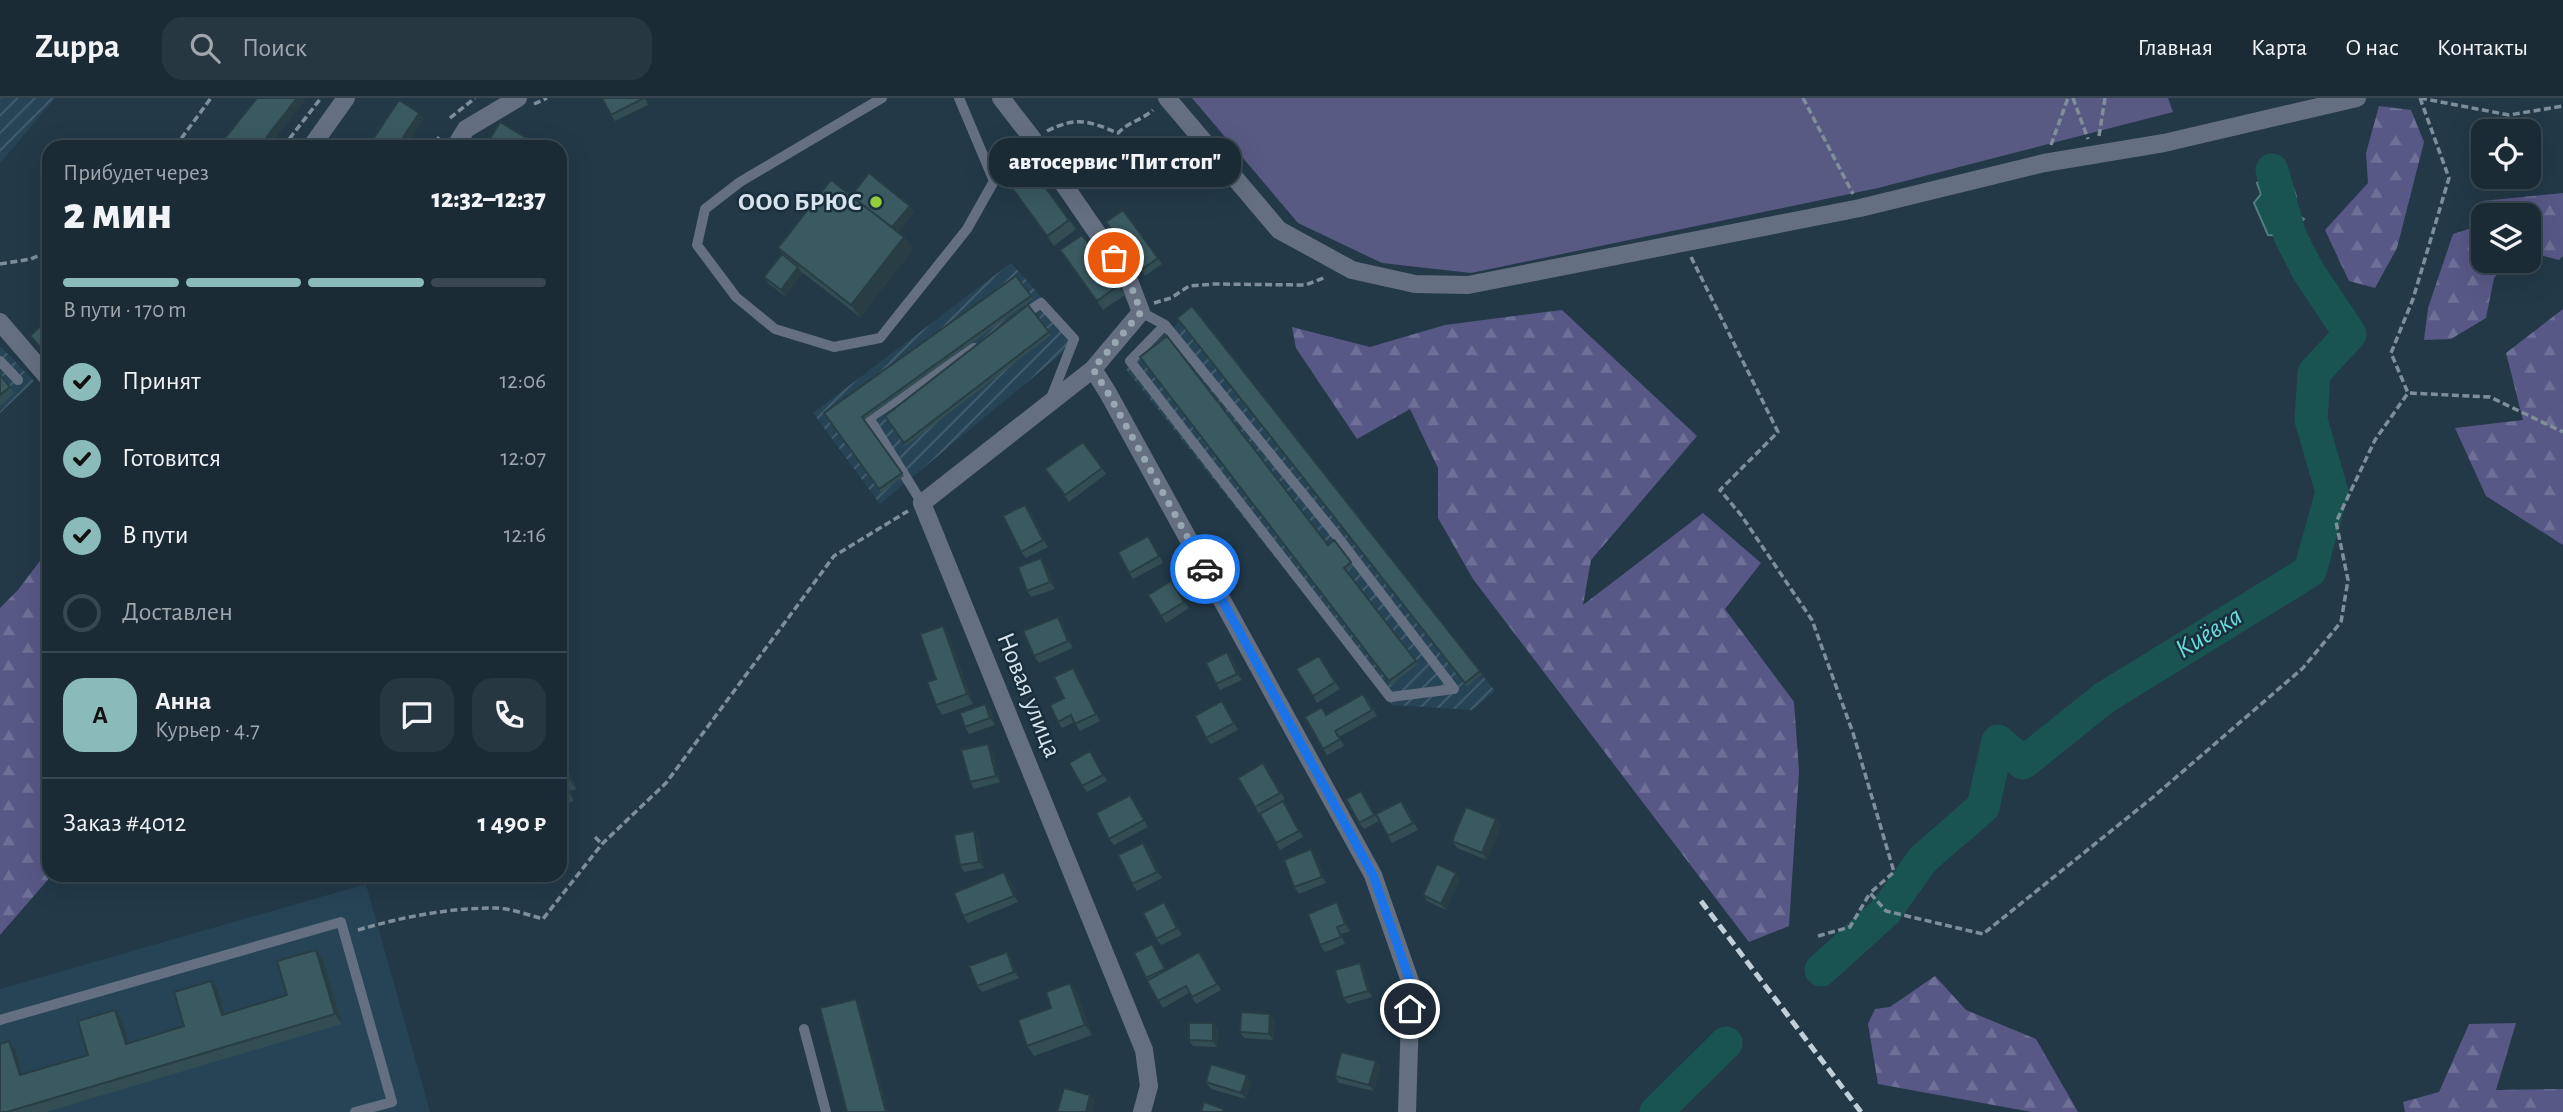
<!DOCTYPE html>
<html lang="ru">
<head>
<meta charset="utf-8">
<style>
  :root { --surface:#1a2b36; --page:#273742; --text:#f1f3f6; --muted:#9fa7ad; --line:#384751; --accent:#8bbbb9 }
  body { margin:0; font-family:"Alegreya Sans",sans-serif; background:var(--page); color:var(--text); height:100vh; display:flex; flex-direction:column; font-size:26px; white-space:nowrap }
  * { box-sizing:border-box; margin:0 }
  p { font-size:23px; color:var(--muted) }
  .icon { flex:none; width:38px; height:38px; fill:none; stroke:currentColor; stroke-width:2; stroke-linecap:round; stroke-linejoin:round }
  .map { position:relative; flex:1; overflow:hidden }
  .sheet { position:absolute; left:42px; top:42px; width:525px; height:742px; display:flex; flex-direction:column; background:var(--surface); border-radius:21px; box-shadow:0 7px 28px #0002,0 0 0 2px var(--line) }
  .sheet>* { flex:none }
  .controls { position:absolute; left:2471px; top:21px; display:grid; gap:14px }
  .controls a { display:grid; place-items:center; width:70px; height:70px; border-radius:14px; background:var(--surface); box-shadow:0 7px 28px #0002,0 0 0 2px var(--line); font-size:35px }
  .pin { position:absolute; display:grid; place-items:center; width:60px; height:60px; color:#fff; margin:-30px; border:4px solid #fff; border-radius:50%; box-shadow:0 2px 7px #0007 }
  .courier { position:absolute; display:grid; place-items:center; width:70px; height:70px; margin:-35px; border:5px solid #1a73e8; border-radius:50%; background:#fff; color:#222; box-shadow:0 2px 9px #0007 }
  .bubble { position:absolute; height:49px; border-radius:21px; background:var(--surface); box-shadow:0 7px 28px #0002,0 0 0 2px var(--line); font-size:23px; font-weight:800; line-height:49px; text-align:center }
  .overview em { font-style:normal; font-weight:800 }
  .overview div { display:flex; flex-direction:column-reverse }
  .overview { display:flex; align-items:center; justify-content:space-between; height:119px; padding:0 21px }
  h1 { font-size:46px; font-weight:800; line-height:52px }
  .bar { display:grid; grid-template-columns:repeat(4,1fr); gap:10px 7px; align-content:center; height:84px; padding:0 21px }
  .bar i { height:9px; border-radius:5px; background:var(--line) }
  .bar .current { background:var(--accent) }
  .bar p { grid-column:span 4 }
  .line { display:flex; align-items:center; gap:18px; padding:0 21px; border-top:2px solid var(--line) }
  .line div { flex:1 }
  .round { display:grid; place-items:center; flex:none; width:74px; height:74px; border-radius:21px; background:var(--page) }
  ol { padding:0 21px; list-style:none }
  li { display:flex; align-items:center; gap:21px; height:77px }
  li p { margin-inline-start:auto }
  li .icon { padding:7px; border-radius:50%; background:var(--accent); color:#111; stroke-width:4 }
  li:last-child { color:var(--muted) }
  li i { width:38px; height:38px; border:4px solid var(--line); border-radius:50% }
  header { display:flex; align-items:center; gap:42px; box-sizing:border-box; height:98px; padding:0 35px; background:var(--surface); border-bottom:2px solid var(--line) }
  header strong { font-size:33px }
  nav { display:flex; gap:38px; margin-inline-start:auto; font-size:24px }
  .search { width:490px; height:63px; background:var(--page); display:flex; align-items:center; gap:18px; box-sizing:border-box; padding:0 24px; border-radius:21px; color:var(--muted); font-size:26px }
  .map>svg:first-child { display:block }
  .built { fill:#274457 }
  .industrial { fill:url(#industrial-furrows) }
  .green { fill:#585a84 }
  .forest { fill:url(#forest-firs) }
  .water { fill:#195352; stroke:#527e80; stroke-width:2 }
  .lines { fill:none; stroke-linecap:round; stroke-linejoin:round }
  .river { stroke:#195352; stroke-width:33 }
  .path { stroke:#7e8f9b; stroke-width:3.5; stroke-dasharray:7 3.5; stroke-linecap:butt }
  .service { stroke:#647082; stroke-width:10 }
  .minor { stroke:#647082; stroke-width:18 }
  .rail { stroke:#c1cfd9; stroke-width:5; stroke-dasharray:10 5; stroke-linecap:butt }
  .wall { fill:#324d53 }
  .shaded-wall { fill:#293e44 }
  .building { fill:#3a5961; stroke:#293e44; stroke-width:2 }
  .done { stroke:#98a8b3; stroke-width:7; stroke-dasharray:0 12.6 }
  .route { stroke:#1a73e8; stroke-width:9 }
  .poi-dot { fill:#95cc3b; stroke:#192f3d; stroke-width:2.5 }
  .labels { text-anchor:middle; dominant-baseline:central; stroke-width:5; stroke-linejoin:round; paint-order:stroke }
  .poi-label { font-size:26px; font-weight:bold; fill:#d7e4ed; stroke:#192f3d; text-anchor:end }
  .street-label { font-size:26px; fill:#d7e4ed; stroke:#192f3d }
  .water-label { font-size:28px; font-style:italic; fill:#6adbd9; stroke:#192f3d }
</style>
</head>
<body>
<header>
<strong>Zuppa</strong>
<div class="search"><svg class="icon" aria-label="search" viewBox="0 0 24 24"><circle cx="10" cy="10" r="6"/><path d="M15 15l6 6"/></svg>Поиск</div>
<nav><a>Главная</a><a>Карта</a><a>О нас</a><a>Контакты</a></nav>
</header>
<div class="map">
<svg width="2563" height="1014" viewBox="0 0 2563 1014">
  <defs>
    <pattern id="industrial-furrows" width="10" height="10" patternUnits="userSpaceOnUse" patternTransform="scale(1.75)"><rect width="10" height="10" fill="#274457"/><path d="M-1 1l2-2M0 10L10 0M9 11l2-2" fill="none" stroke="#465f6f"/></pattern>
    <pattern id="forest-firs" width="22" height="20" patternUnits="userSpaceOnUse" patternTransform="scale(1.75)"><rect width="22" height="20" fill="#575886"/><path d="M5 1l3.5 6h-7zM16 11l3.5 6h-7z" fill="#6e7097"/></pattern>
  </defs>
  <rect width="100%" height="100%" fill="#233948"/>
  <!-- built -->
  <path class="built" d="M366,786L430,1014H0V891Z"/>
  <!-- industrial -->
  <path class="industrial" d="M0,0H55L0,65Z
    M1011,165L1079,241L880,406L813,315Z
    M1194,211L1495,593L1472,612L1392,607L1126,271Z
    M0,248L34,283L0,315Z"/>
  <!-- green -->
  <path class="green" d="M1192,0H2168L2173,14L1878,90L1471,175L1382,165L1298,125Z"/>
  <!-- forest -->
  <path class="forest" d="M2379,8L2411,12L2424,44L2397,150L2375,190L2349,183L2325,132L2368,85L2366,55Z
    M2563,95V158L2559,162L2529,154V117H2483V163H2510L2494,180L2486,220L2451,241L2424,242L2428,210L2453,136L2475,129L2482,103Z
    M2563,211V447L2486,398L2455,330L2523,322L2506,255Z
    M1562,212L1697,338L1591,462L1583,507L1703,415L1761,465L1725,511L1794,604L1799,673L1789,828L1749,844L1473,481L1438,420V370L1410,311L1357,341L1296,250L1292,229L1370,249L1445,227Z
    M49,451V777H52L0,837V510L18,492Z
    M1935,878L1966,912L2036,941L2078,1014H2032L1878,986L1868,926L1875,911L1890,909Z
    M2516,925L2496,992L2563,991V1014H2405L2403,1004L2439,994L2469,926Z"/>
  <!-- water -->
  <path class="water" d="M2272,72L2289,80L2296,98L2293,114L2304,121L2290,138L2268,137L2254,105L2261,96L2257,85Z"/>
  <g class="lines">
    <!-- river -->
    <path class="river" d="M1821,872L1886,813L1923,761L1983,709L1998,643L2023,665L2104,600L2310,473L2332,394L2311,322L2314,275L2350,236L2308,173L2290,138L2272,72
      M1656,1014L1726,945"/>
    <!-- path -->
    <path class="path" d="M1803,0L1853,96
      M2073,0L2088,41
      M2420,0L2449,80L2413,201L2391,255L2408,295L2490,299L2563,334
      M2420,0L2509,17L2563,8
      M534,6L547,0
      M450,20L475,0
      M1047,33C1078,18 1088,23 1118,35C1128,24 1142,22 1153,12
      M2099,38L2105,0
      M2051,47L2068,0
      M175,49L211,0
      M283,49L321,0
      M432,49L439,39
      M1691,159L1778,334L1720,392L1741,417L1812,522L1853,635L1894,774L1870,795
      M0,166L31,161L49,153
      M1154,205L1171,200L1189,188L1214,186L1305,187L1326,179
      M595,739L602,746
      M358,832C402,819 448,810 495,810C510,810 528,817 543,821L602,746L666,685L834,458L908,413
      M1818,838L1850,829L1870,795L1886,813L1983,836L2152,700L2303,570L2341,524L2348,482L2336,424L2375,342L2408,295"/>
    <!-- service -->
    <path class="service" d="M882,0L740,84L705,111L697,147L736,199L775,231L834,249L880,240L967,131L994,83L959,0
      M1141,214L1165,227L1333,433L1454,591L1390,599L1130,263L1165,227
      M1022,218L1041,205L1074,241L1051,300
      M0,263L18,282
      M922,405L869,320L974,250
      M0,922L341,824L392,1004L355,1014
      M804,931L826,1014"/>
    <!-- minor -->
    <path class="minor" d="M1001,0L1032,40L1128,180L1141,214L1093,271L922,405L1144,952L1149,988L1142,1014
      M1167,0L1279,132L1352,172L1415,186L1468,187L1860,110L2044,65L2164,45L2357,0
      M311,49L346,0
      M455,49L466,31L518,0
      M0,224L49,281
      M1093,271L1108,295L1373,777L1411,886L1407,1014"/>
    <!-- rail -->
    <path class="rail" d="M1701,803L1861,1014"/>
  </g>
  <!-- wall -->
  <path class="wall" d="M645,0L648,7L615,23L611,17Z
    M1029,67L1076,131L1054,148L1007,83Z
    M851,98L910,108L914,114L898,134L904,139L913,151L860,219L803,175L785,198L769,186L764,179L782,156L778,150Z
    M1123,112L1162,166L1145,178L1106,124Z
    M1082,137L1125,197L1103,212L1060,152Z
    M1016,178L1033,201L864,322L904,378L881,395L824,315Z
    M1028,207L1051,237L906,348L885,318Z
    M1192,208L1482,576L1467,589L1177,220Z
    M1140,259L1328,447L1334,442L1353,468L1346,473L1418,566L1391,587Z
    M0,277L14,295L0,308Z
    M1083,344L1106,376L1069,404L1045,371Z
    M1025,407L1030,414L1048,449L1026,460L1021,454Z
    M1152,444L1163,465L1133,481L1129,475Z
    M1046,467L1055,491L1031,499L1027,493Z
    M1171,483L1189,510L1166,525L1148,497Z
    M1058,519L1062,526L1073,550L1039,565L1034,558Z
    M949,538L973,606L942,617L936,607V581Z
    M1227,554L1232,561L1242,582L1220,592L1216,586Z
    M1323,564L1340,591L1317,605L1313,598Z
    M1078,576L1100,623L1080,633L1074,624L1062,630L1058,624L1064,600Z
    M1368,602L1377,618L1339,639L1344,648L1327,657L1323,651L1327,616Z
    M1222,603L1238,632L1211,646L1206,640Z
    M985,606L990,612L995,627L969,636L965,629Z
    M560,649L576,691L571,693L574,703L560,708Z
    M992,652L1000,684L974,691L970,684Z
    M1090,653L1107,683L1087,694L1082,688Z
    M1263,665L1285,701L1259,716L1255,709Z
    M1361,693L1379,723L1364,731L1359,725Z
    M1130,697L1148,729L1114,747L1109,741Z
    M1406,709L1418,732L1392,745L1388,738Z
    M1287,710L1303,739L1280,752L1276,745Z
    M1501,727L1487,762L1457,750L1452,743Z
    M974,733L978,740L984,770L964,774L960,767Z
    M1143,745L1148,751L1162,780L1137,793L1132,786Z
    M1316,758L1326,785L1299,796L1294,789Z
    M1009,781L1018,804L968,825L963,818Z
    M1460,781L1446,812L1427,803L1423,797Z
    M1164,804L1169,811L1182,837L1161,847L1156,841Z
    M1341,811L1350,833L1341,836L1345,846L1325,854L1320,847Z
    M1157,853L1166,873L1199,854L1221,892L1196,906L1189,895L1163,910L1146,880Z
    M1011,860L1019,880L982,894L977,888Z
    M323,861L342,926L46,1014H0L9,943L16,953L23,976L88,957L115,912L122,921L129,945L184,928L218,892L225,916L287,897Z
    M1360,865L1364,872L1372,899L1348,906L1343,900Z
    M1070,885L1077,895L1092,937L1034,958L1027,948L1051,910Z
    M1275,922L1273,942L1244,940L1240,934Z
    M1213,925L1218,931L1217,949L1193,948L1189,942Z
    M1376,963L1380,969L1374,993L1339,985L1335,978Z
    M1251,983L1246,1001L1211,991L1206,984Z"/>
  <!-- shaded-wall -->
  <path class="shaded-wall" d="M297,0H307L268,49H259Z
    M419,15L424,21L406,49H397Z
    M530,42L534,49H525Z
    M910,108L914,114L895,138L891,131Z
    M904,139L913,151L860,219L851,207Z
    M798,169L803,176L785,198L781,192Z
    M1025,407L1030,414L1048,449L1043,442Z
    M1041,460L1046,467L1055,491L1050,484Z
    M1058,519L1062,526L1073,550L1068,543Z
    M943,528L949,538L973,606L967,596Z
    M1227,554L1232,561L1242,582L1237,576Z
    M1073,570L1078,576L1100,623L1096,616Z
    M985,606L990,612L995,627L990,620Z
    M988,646L992,652L1000,684L996,678Z
    M560,649L576,691L567,679L560,659Z
    M562,681L571,693L574,703L566,690Z
    M1496,721L1501,727L1487,762L1482,755Z
    M974,733L978,740L984,770L979,764Z
    M1143,745L1148,751L1162,780L1157,774Z
    M1311,751L1316,758L1326,785L1322,779Z
    M1004,774L1009,781L1018,804L1014,798Z
    M1456,775L1460,781L1446,812L1441,806Z
    M1164,804L1169,811L1182,837L1177,830Z
    M1337,804L1341,811L1350,833L1345,826Z
    M1152,846L1157,853L1169,878L1165,871Z
    M316,852L323,861L342,926L335,916Z
    M1007,854L1011,860L1019,880L1014,874Z
    M1360,865L1364,872L1372,899L1368,893Z
    M211,883L218,892L228,927L222,917Z
    M1070,885L1077,895L1092,937L1085,927Z
    M856,901L860,907L888,1014H886Z
    M115,912L122,921L132,955L126,946Z
    M1270,916L1275,922L1273,942L1269,936Z
    M1213,925L1218,931L1217,949L1213,943Z
    M9,943L16,953L26,987L20,977Z
    M1376,963L1380,969L1374,993L1369,987Z
    M1247,977L1251,983L1246,1001L1241,995Z
    M1090,997L1095,1004L1092,1014H1086Z"/>
  <!-- building -->
  <path class="building" d="M257,0H297L259,49H218Z
    M602,0H644L611,17Z
    M399,2L419,15L397,49H368Z
    M500,24L530,42L525,49H485Z
    M1029,67L1069,122L1047,138L1007,83Z
    M869,75L910,108L892,129L851,98Z
    M831,82L904,139L851,207L778,150Z
    M1123,112L1158,160L1141,172L1106,124Z
    M1082,137L1119,187L1097,203L1060,152Z
    M782,156L798,169L781,192L764,179Z
    M1016,178L1031,198L862,319L902,375L879,391L824,315Z
    M1028,207L1049,234L904,345L885,318Z
    M1192,208L1480,573L1465,585L1177,220Z
    M49,220V259L30,238Z
    M1167,238L1328,447L1334,442L1351,464L1344,470L1416,563L1389,583L1140,259Z
    M0,277L10,289L0,297Z
    M1083,344L1102,370L1065,397L1045,371Z
    M1025,407L1043,442L1021,454L1003,418Z
    M1148,438L1159,458L1129,475L1118,454Z
    M1041,460L1050,484L1027,493L1018,469Z
    M1171,483L1184,504L1161,518L1148,497Z
    M1058,519L1068,543L1034,558L1023,533Z
    M943,528L967,596L936,607L927,584L936,581L920,536Z
    M1227,554L1237,576L1216,586L1206,565Z
    M1319,558L1335,584L1313,598L1296,571Z
    M1073,570L1096,616L1075,626L1071,617L1058,624L1050,607L1064,600L1054,579Z
    M1363,596L1372,612L1335,633L1340,641L1323,651L1305,619L1322,609L1326,617Z
    M1222,603L1234,625L1206,640L1195,618Z
    M985,606L990,620L965,629L960,615Z
    M988,646L996,678L970,684L961,652Z
    M1090,653L1103,677L1082,688L1069,665Z
    M560,659L567,679L562,681L566,690L560,692Z
    M1263,665L1280,695L1255,709L1238,680Z
    M1361,693L1374,717L1359,725L1346,701Z
    M1130,697L1144,722L1109,741L1096,715Z
    M1283,703L1299,733L1276,745L1260,716Z
    M1401,703L1413,725L1388,738L1376,716Z
    M1466,709L1496,721L1482,755L1452,743Z
    M974,733L979,764L960,767L954,737Z
    M1143,745L1157,774L1132,786L1118,757Z
    M1311,751L1322,779L1294,789L1284,762Z
    M1437,766L1456,775L1441,806L1423,797Z
    M1004,774L1014,798L963,818L954,795Z
    M1164,804L1177,830L1156,841L1143,815Z
    M1337,804L1345,826L1337,829L1341,839L1320,847L1308,816Z
    M1152,846L1165,871L1146,880L1134,855Z
    M316,852L335,916L7,1014H0V946L9,943L20,977L88,957L78,923L115,912L126,946L184,928L174,894L211,883L222,917L287,897L277,863Z
    M1007,854L1014,874L977,888L969,868Z
    M1199,854L1217,886L1192,899L1186,888L1158,903L1147,883Z
    M1360,865L1368,893L1343,900L1335,872Z
    M1070,885L1085,927L1027,948L1018,922L1051,910L1046,894Z
    M856,901L886,1014H847L820,910Z
    M1241,914L1270,916L1269,936L1240,934Z
    M1189,925H1213V943L1189,942Z
    M1341,954L1376,963L1369,987L1335,978Z
    M1211,966L1247,977L1241,995L1206,984Z
    M1064,990L1090,997L1086,1014H1057Z
    M1204,1004L1224,1011L1222,1014H1201Z"/>
  <g class="lines">
    <!-- done -->
    <path class="done" d="M1114,160L1128,180L1141,214L1093,271L1108,295L1205,471"/>
    <!-- route -->
    <path class="route" d="M1205,471L1373,777L1411,886L1410,911"/>
  </g>
  <!-- markers -->
  <circle class="poi-dot" cx="876" cy="104" r="7"/>
  <g class="labels">
    <!-- poi labels -->
    <g class="poi-label">
      <text x="862" y="104">ООО БРЮС</text>
    </g>
    <!-- street labels -->
    <g class="street-label">
      <text transform="translate(1029 597) rotate(68)">Новая улица</text>
    </g>
    <!-- water labels -->
    <g class="water-label">
      <text transform="translate(2209 535) rotate(-32)">Киёвка</text>
    </g>
  </g>
</svg>
<div class="controls">
<a><svg class="icon" aria-label="locate" viewBox="0 0 24 24"><circle cx="12" cy="12" r="6"/><path d="M12 2v4M12 18v4M2 12h4M18 12h4"/></svg></a>
<a><svg class="icon" aria-label="layers" viewBox="0 0 24 24"><path d="M12 4l9 5-9 5-9-5zM3 14l9 5 9-5"/></svg></a>
</div>
<div class="pin" style="left:1114px;top:160px;background:#ea580c"><svg class="icon" aria-label="bag" viewBox="0 0 24 24"><path d="M5 8h14l-1 12H6zM9 8a3 3 0 0 1 6 0"/></svg></div>
<div class="pin" style="left:1410px;top:911px;background:#1f2937"><svg class="icon" aria-label="home" viewBox="0 0 24 24"><path d="M3 11l9-7 9 7M6 9v11h12V9"/></svg></div>
<div class="courier" style="left:1205px;top:471px"><svg class="icon" aria-label="car" viewBox="0 0 24 24"><path d="M5 17H2v-5l4-1 3-4h7l3 4 3 1v5h-3M9 17h6M6 11h13"/><circle cx="7" cy="17" r="2"/><circle cx="17" cy="17" r="2"/></svg></div>
<div class="bubble" style="left:989px;top:40px;width:252px">автосервис &quot;Пит стоп&quot;</div>
<section class="sheet">
<div class="overview"><div><h1>2 мин</h1><p>Прибудет через</p></div><em>12:32–12:37</em></div>
<div class="bar"><i class="current"></i><i class="current"></i><i class="current"></i><i></i><p>В пути · 170 m</p></div>
<ol>
<li><svg class="icon" aria-label="check" viewBox="0 0 24 24"><path d="M5 12l5 5 9-10"/></svg>Принят<p>12:06</p></li>
<li><svg class="icon" aria-label="check" viewBox="0 0 24 24"><path d="M5 12l5 5 9-10"/></svg>Готовится<p>12:07</p></li>
<li><svg class="icon" aria-label="check" viewBox="0 0 24 24"><path d="M5 12l5 5 9-10"/></svg>В пути<p>12:16</p></li>
<li><i></i>Доставлен</li>
</ol>
<div class="line" style="height:126px"><b class="round" style="background:var(--accent);color:#111">А</b><div><b>Анна</b><p>Курьер · 4.7</p></div><a class="round"><svg class="icon" aria-label="chat" viewBox="0 0 24 24"><path d="M4 5h16v11H9l-5 4z"/></svg></a><a class="round"><svg class="icon" aria-label="phone" viewBox="0 0 24 24"><path d="M5 4h4l2 5-3 2q2 4 5 5l2-3 5 2v4C11 20 4 13 5 4z"/></svg></a></div>
<div class="line" style="height:91px"><div>Заказ #4012</div><b>1 490 ₽</b></div>
</section>
</div>
</body>
</html>
